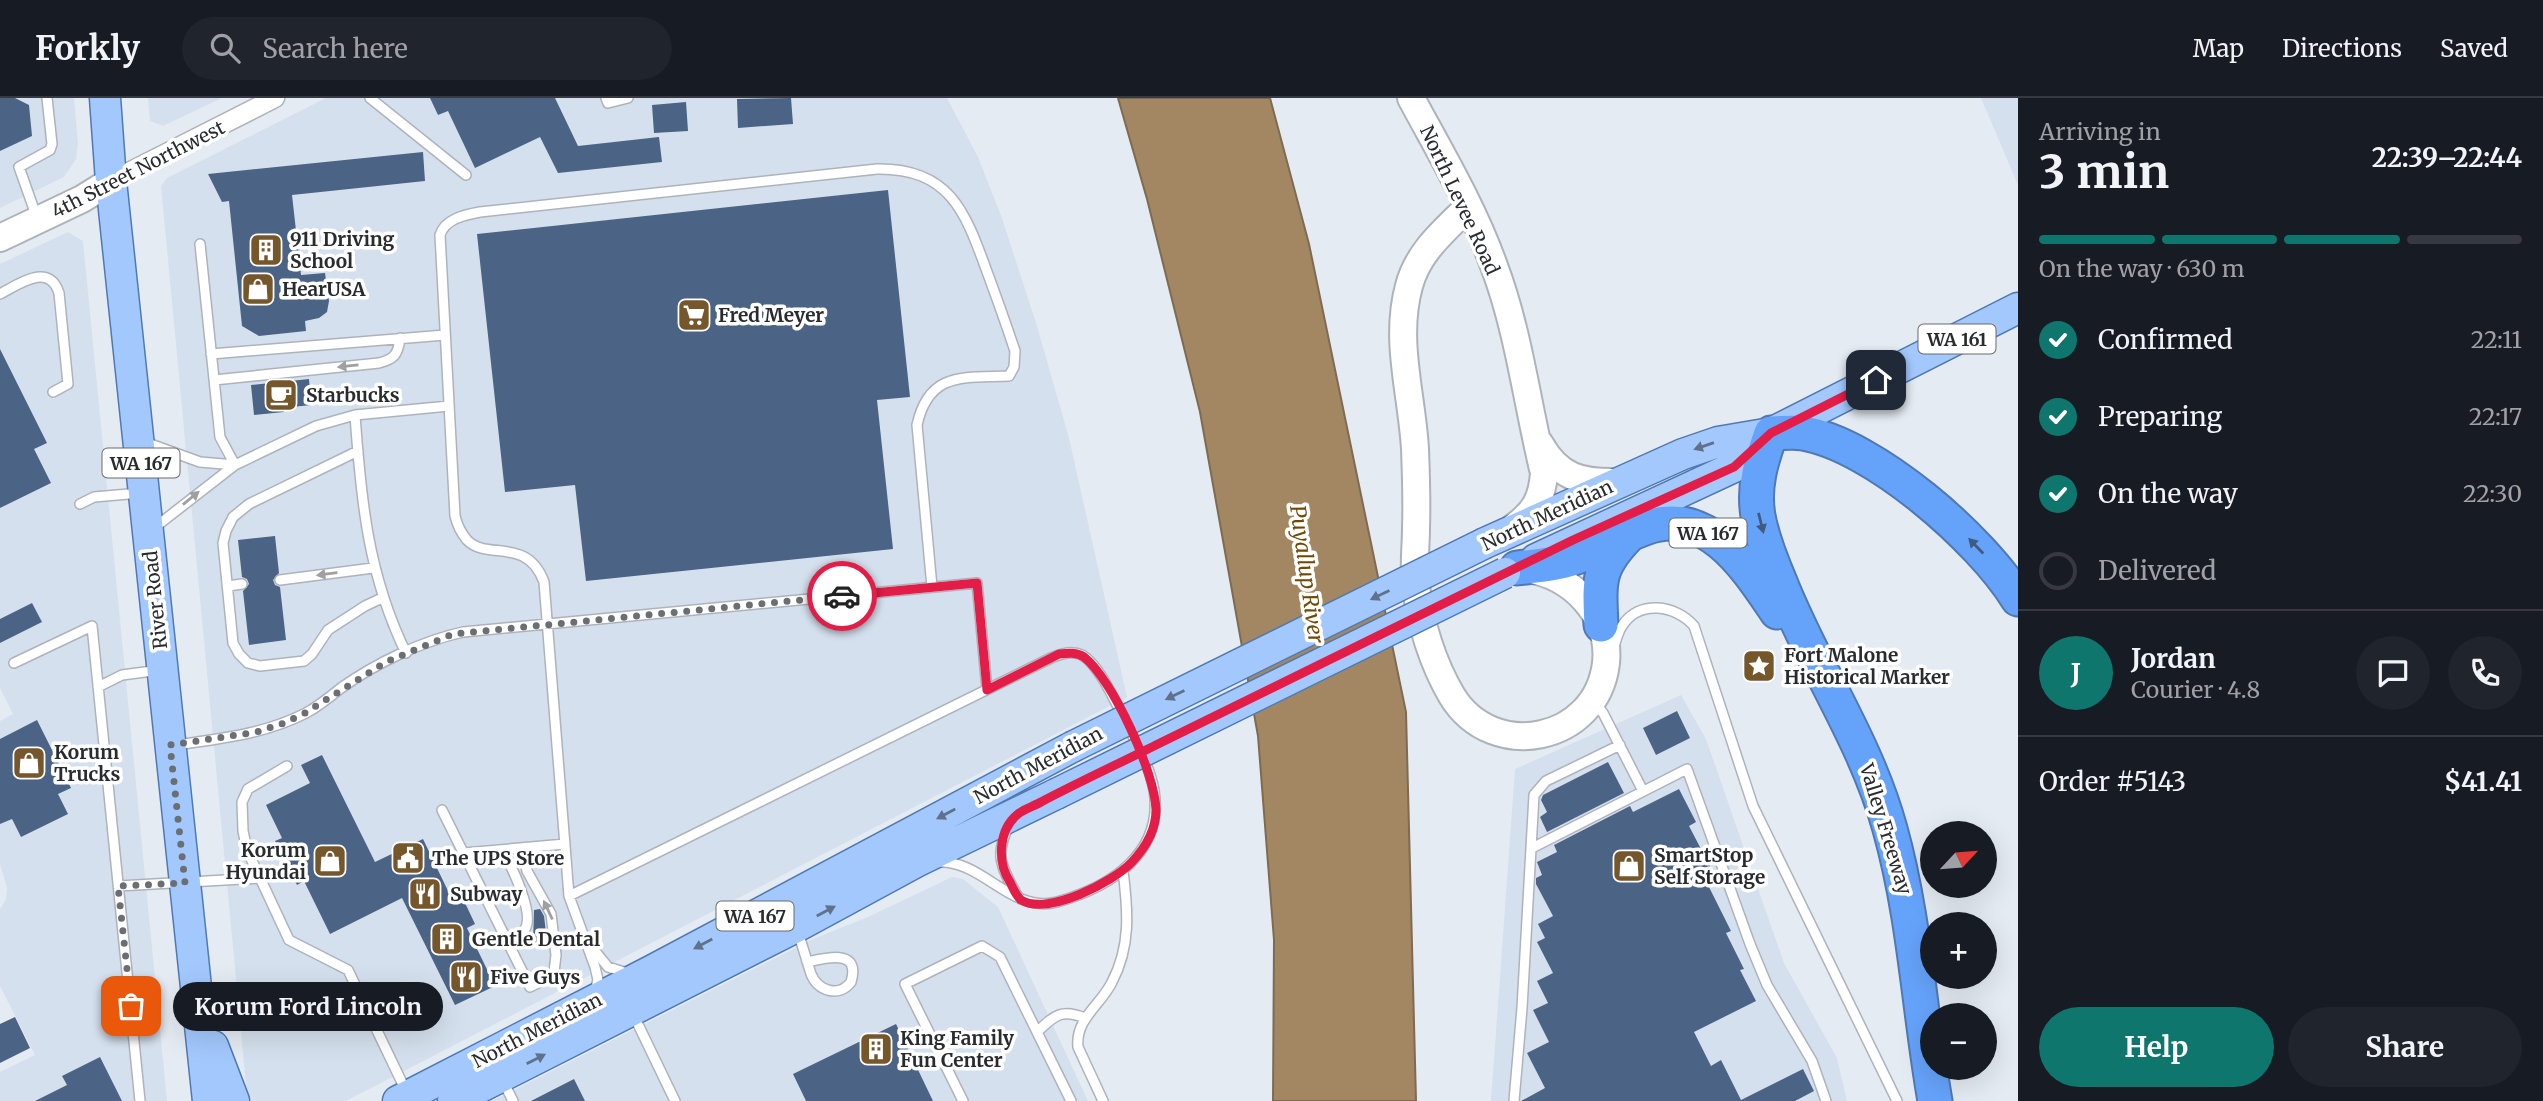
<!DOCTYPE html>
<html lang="en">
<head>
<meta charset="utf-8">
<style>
  :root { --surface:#171b24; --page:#20242c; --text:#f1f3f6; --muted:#9ea1a6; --line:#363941; --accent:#0f766e }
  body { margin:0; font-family:Merriweather,serif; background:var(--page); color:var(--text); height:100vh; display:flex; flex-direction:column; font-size:26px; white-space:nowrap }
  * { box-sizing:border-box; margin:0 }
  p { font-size:23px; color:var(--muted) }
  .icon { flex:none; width:38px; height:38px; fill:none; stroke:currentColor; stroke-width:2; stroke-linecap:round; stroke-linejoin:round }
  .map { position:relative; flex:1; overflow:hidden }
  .panel { display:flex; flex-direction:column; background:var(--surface); width:525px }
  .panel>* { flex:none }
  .needle { width:46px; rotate:64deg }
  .tools { position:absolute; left:1920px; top:723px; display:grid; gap:14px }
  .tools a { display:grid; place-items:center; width:77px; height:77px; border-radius:50%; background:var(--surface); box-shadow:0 7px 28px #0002; font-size:35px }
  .pin { position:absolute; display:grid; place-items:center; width:60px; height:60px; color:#fff; margin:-30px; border-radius:14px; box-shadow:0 4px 10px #0006 }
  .courier { position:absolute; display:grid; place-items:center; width:70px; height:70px; margin:-35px; border:5px solid #e11d48; border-radius:50%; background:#fff; color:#222; box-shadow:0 2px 9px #0007 }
  .bubble { position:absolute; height:49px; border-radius:24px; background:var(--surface); box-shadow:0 7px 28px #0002; font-size:23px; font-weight:700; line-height:49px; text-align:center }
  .overview em { font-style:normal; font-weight:700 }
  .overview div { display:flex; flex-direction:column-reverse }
  .overview { display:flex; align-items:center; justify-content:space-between; height:119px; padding:0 21px }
  h1 { font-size:46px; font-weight:700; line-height:52px }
  .bar { display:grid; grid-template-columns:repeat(4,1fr); gap:10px 7px; align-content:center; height:84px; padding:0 21px }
  .bar i { height:9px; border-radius:5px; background:var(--line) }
  .bar .current { background:var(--accent) }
  .bar p { grid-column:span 4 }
  .line { display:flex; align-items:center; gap:18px; padding:0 21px; border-top:2px solid var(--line) }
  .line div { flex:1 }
  .round { display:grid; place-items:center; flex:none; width:74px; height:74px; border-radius:37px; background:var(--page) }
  ol { padding:0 21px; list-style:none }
  li { display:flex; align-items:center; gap:21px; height:77px }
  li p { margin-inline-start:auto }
  li .icon { padding:7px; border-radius:50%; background:var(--accent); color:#fff; stroke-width:4 }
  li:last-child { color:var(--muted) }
  li i { width:38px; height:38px; border:4px solid var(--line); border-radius:50% }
  .primary-button { display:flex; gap:14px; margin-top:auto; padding:14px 21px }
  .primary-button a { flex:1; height:80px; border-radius:42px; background:var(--accent); color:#fff; font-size:28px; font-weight:700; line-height:80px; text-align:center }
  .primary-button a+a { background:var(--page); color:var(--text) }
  header { display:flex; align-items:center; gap:42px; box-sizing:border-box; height:98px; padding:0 35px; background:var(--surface); border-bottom:2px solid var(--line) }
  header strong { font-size:33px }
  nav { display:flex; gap:38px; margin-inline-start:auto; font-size:24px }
  .search { width:490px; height:63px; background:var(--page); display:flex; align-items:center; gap:18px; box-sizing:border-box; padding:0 24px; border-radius:38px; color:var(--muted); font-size:26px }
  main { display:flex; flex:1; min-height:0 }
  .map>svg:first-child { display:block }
  .built { fill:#d5e0ee }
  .water { fill:#a38762; stroke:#7e6b52; stroke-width:2 }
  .building { fill:#4b6385 }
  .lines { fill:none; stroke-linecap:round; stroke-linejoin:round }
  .lane-casing { stroke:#aeb3bb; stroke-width:12 }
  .street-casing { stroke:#aeb3bb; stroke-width:21 }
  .secondary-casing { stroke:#aeb3bb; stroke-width:30 }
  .primary-casing { stroke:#5079b3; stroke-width:33 }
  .highway-casing { stroke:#5079b3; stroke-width:37 }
  .lane { stroke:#fff; stroke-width:9 }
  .street { stroke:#fff; stroke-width:18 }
  .secondary { stroke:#fff; stroke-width:26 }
  .primary { stroke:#a3c8fd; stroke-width:30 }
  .highway { stroke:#65a3fb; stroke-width:33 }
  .primary-bridge-casing { stroke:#5079b3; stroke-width:33; stroke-linecap:butt }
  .primary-bridge { stroke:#a3c8fd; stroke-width:30 }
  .oneway { fill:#9fa0a1 }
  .oneway2 { fill:#60728b }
  .oneway3 { fill:#415b80 }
  .done { stroke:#6b6e73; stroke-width:7; stroke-dasharray:0 12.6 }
  .route { stroke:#e11d48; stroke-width:9 }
  .labels { text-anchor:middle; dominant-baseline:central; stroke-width:7; stroke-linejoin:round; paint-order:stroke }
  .shield { fill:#fff; stroke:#696b6d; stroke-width:2 }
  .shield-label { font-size:18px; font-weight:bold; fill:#292b2e }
  .street-label { font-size:19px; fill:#292b2e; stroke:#fff }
  .poi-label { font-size:19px; font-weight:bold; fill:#292b2e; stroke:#fff; text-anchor:start }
  .water-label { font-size:21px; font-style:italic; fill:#6f4802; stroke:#fff }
</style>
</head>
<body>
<header>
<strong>Forkly</strong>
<div class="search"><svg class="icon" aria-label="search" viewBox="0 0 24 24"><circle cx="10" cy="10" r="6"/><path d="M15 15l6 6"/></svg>Search here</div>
<nav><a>Map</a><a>Directions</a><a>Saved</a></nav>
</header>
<main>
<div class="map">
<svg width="2018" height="1003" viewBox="0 0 2018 1003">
  <rect width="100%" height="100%" fill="#e5ebf3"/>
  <!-- built -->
  <path class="built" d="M0,0H74L78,45L76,61L64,79L0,110Z
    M148,0H222L163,28L150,23Z
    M326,0H947L978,59L1002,120L1037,228L1069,340L1127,599L346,1003H252L246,987L161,88L167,80Z
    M1981,0H2018V87L2017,85Z
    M68,134L83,143L167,1003H0V974L35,957L0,888V811L6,801L7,790L0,766V623L13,616L0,590V166Z
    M1681,597L1706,641L1784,865L1837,960L1847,1003H1491L1515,671Z
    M952,779L963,781L998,809L1088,1003H492L813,841L868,819Z"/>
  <!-- water -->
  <path class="water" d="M1118,0H1270L1309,146L1406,614L1416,1003H1273L1274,842L1258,638L1200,314L1147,101Z"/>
  <!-- building -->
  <path class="building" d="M0,0H15L29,7L32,38L0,53Z
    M430,0H555L578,48L659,39L662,64L558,75L540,39L475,70L448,13L438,17Z
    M791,0L793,26L738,30L737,1Z
    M686,4L688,33L654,35L652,7Z
    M423,54L425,83L292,97L301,177L325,175L329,203L327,214L319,220L305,223L306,233L259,238L242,228L229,103L222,104L208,76Z
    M888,92L910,299L877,302L893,451L586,483L575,387L505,394L477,136Z
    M0,251L47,345L34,351L51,385L0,410Z
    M309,281L311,307L283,310L284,314L254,317L251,287Z
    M275,438L279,475L273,482L275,487L280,489L286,542L249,547L243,493L249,486L247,481L242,479L238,442Z
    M32,505L42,524L0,545V521Z
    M1677,613L1690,640L1656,657L1643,630Z
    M37,622L71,690L58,696L68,716L21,739L12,721L0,726V641Z
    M322,657L375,764L423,741L449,795L458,790L475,826L467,830L495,888L455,907L402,800L330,836L304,783L297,787L275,743L282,740L266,707L310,685L301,667Z
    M1608,664L1624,695L1547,734L1540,719L1547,714L1541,702L1543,697Z
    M1679,691L1696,724L1689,728L1713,774L1704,779L1731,833L1726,835L1744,871L1740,872L1756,903L1694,934L1711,968L1721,962L1741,1002L1803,971L1814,993L1795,1003H1521L1545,990L1527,955L1549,944L1533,912L1548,905L1537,883L1553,875L1537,844L1545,840L1538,826L1553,818L1536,786V780L1542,777L1537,764L1557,754L1554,747L1630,708L1633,714Z
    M540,811L544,818L547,843L533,845L534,812Z
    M15,919L30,950L0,965V926Z
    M896,926L933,1003H806L793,976Z
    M100,959L122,1003H35L67,987L62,978Z
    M574,981L585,1003H531Z"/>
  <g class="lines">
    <defs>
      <path id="lane" d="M370,0L466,77
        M606,0L608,5L628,0
        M37,120L19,69L50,52L52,46L47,0
        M200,146L220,339L235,367
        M0,196C19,186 49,164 59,195L68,286L53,294
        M211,256L445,237
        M214,282L379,265C395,261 398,256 400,240
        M355,317C361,402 368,477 406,555
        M142,343L200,364L235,367
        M358,353L249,406L233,419L226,433L223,445L233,545L239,556L248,565L260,568L304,563L312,556L328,532L365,508L382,500
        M80,406L94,399L140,395
        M154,430L235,367L316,328L355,317L449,308
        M280,482L373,470
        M228,488L242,486
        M1614,549C1616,542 1618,534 1622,528C1639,501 1676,507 1694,528L1753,708L1897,1003
        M14,565L92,528L140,1003
        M98,589L122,577L160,572
        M1593,603L1603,615L1643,693
        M176,647C220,641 265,636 306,615C319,608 330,599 341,590C376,565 422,543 463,534L977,485L987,591
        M287,668L248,691L242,704L243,733L247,752L289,842L348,872L406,993
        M442,712L530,889L550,879L554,874L556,857L551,816L527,773L522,750
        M1009,728C993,758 1003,772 1018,799
        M1532,750L1687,671L1750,846L1767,887L1812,963L1826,1003
        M503,752C511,768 535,815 525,831C523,836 510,837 505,839
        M464,755L565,746
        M118,788L260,780
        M569,798L1051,560C1060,556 1072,552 1082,557C1099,567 1114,601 1123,619C1135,642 1149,666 1154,692C1164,755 1111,789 1057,804C1011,816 983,762 939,764
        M798,834L811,876C818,893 839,900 851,884C861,850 826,860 807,864
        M590,847L608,869L627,875
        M595,893L598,882L595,869L569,798L544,484C527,438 487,463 467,442C461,435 457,426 455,418L440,137C445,121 464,117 480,114L877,71C949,70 965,113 986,171C996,198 1006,226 1015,253L1014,269L1009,278C964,280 929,273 917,327L932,489
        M634,918L675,1003
        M1037,934C1054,918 1061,910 1085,920
        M503,983L513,1003
        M963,1003L905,886L982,848L1000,859L1071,1003
        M1103,1003L1078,949C1075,921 1101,907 1112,884C1131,848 1128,812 1123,773
        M1514,1003L1522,910L1534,697L1546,683L1620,647"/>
      <path id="street" d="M111,83L275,0"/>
      <path id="secondary" d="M1411,0C1440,54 1473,109 1494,168C1519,234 1527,306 1544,375C1542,401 1535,414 1514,429
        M1468,109C1443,134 1418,154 1409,188C1394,242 1412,297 1415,351C1416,377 1417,404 1416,430C1416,449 1413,470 1416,488C1420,525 1433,566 1452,598C1493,665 1597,644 1606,565C1611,517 1572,477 1526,471
        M0,140L82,101L111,83
        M1540,346C1559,380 1582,385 1618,384"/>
      <path id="primary" d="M105,0L111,83L208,1003
        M1485,445L1683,356L1718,344L1771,335
        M1536,461L1734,369L1771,335L2018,210
        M213,948L234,1003
        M398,1003L651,873L1072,649
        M453,1003L796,829L916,764L1056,696"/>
      <path id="highway" d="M1517,470C1533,468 1550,467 1565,463C1592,455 1618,440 1645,430C1708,407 1747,470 1777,514
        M1601,527C1599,483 1597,470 1628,438
        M1935,1003C1919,912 1915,820 1890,731C1866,643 1813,568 1780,484C1771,463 1762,440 1758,418C1753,388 1761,363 1771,335C1781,335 1793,333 1803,335C1874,347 1981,441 2018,501"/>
    </defs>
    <!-- lane casing -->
    <use href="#lane" class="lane-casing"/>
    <!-- street casing -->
    <use href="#street" class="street-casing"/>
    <!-- secondary casing -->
    <use href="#secondary" class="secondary-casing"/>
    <!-- primary casing -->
    <use href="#primary" class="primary-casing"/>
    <!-- highway casing -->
    <use href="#highway" class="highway-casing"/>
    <!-- lane -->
    <use href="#lane" class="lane"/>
    <!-- street -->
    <use href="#street" class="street"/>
    <!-- secondary -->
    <use href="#secondary" class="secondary"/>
    <!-- primary -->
    <use href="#primary" class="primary"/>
    <!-- highway -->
    <use href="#highway" class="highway"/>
    <defs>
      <path id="primary-bridge" d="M1072,649L1485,445
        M1056,696L1505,475"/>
    </defs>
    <!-- primary-bridge casing -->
    <use href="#primary-bridge" class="primary-bridge-casing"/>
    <!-- primary-bridge -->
    <use href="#primary-bridge" class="primary-bridge"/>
  </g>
  <!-- one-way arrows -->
  <defs><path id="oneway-solid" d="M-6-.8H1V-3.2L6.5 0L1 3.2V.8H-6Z" transform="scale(1.75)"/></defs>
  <g class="oneway">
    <use href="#oneway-solid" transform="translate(348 268) rotate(174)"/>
    <use href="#oneway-solid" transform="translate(191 400) rotate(-39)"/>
    <use href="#oneway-solid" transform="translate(327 476) rotate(173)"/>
    <use href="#oneway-solid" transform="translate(548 812) rotate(-115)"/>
  </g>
  <g class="oneway2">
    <use href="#oneway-solid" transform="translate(1704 348) rotate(161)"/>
    <use href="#oneway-solid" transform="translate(1380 497) rotate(154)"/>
    <use href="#oneway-solid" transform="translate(1175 597) rotate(154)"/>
    <use href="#oneway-solid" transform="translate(946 716) rotate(152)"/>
    <use href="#oneway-solid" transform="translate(826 813) rotate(-28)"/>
    <use href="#oneway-solid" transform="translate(703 846) rotate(152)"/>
    <use href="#oneway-solid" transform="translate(536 961) rotate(-27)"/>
  </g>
  <g class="oneway3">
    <use href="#oneway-solid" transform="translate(1761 425) rotate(76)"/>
    <use href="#oneway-solid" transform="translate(1976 448) rotate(-134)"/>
  </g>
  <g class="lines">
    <!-- done -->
    <path class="done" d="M131,908L118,788L185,785L170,647L257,634L284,625L305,615L386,564L453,536L842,498"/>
    <!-- route -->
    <path class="route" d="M842,498L977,485L987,592L1059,556C1068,555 1077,554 1084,559C1113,582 1155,675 1156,712C1156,732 1146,749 1132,764C1113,784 1048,818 1021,802C1016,798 1013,790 1010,784C997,764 998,732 1018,716C1024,711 1034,708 1041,704C1079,684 1118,666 1156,647L1573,442L1734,369L1771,335L1876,282"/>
  </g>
  <!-- icons -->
  <defs>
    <symbol id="building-square" viewBox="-11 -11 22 22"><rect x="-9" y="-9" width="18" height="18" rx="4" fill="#76572c" stroke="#fff"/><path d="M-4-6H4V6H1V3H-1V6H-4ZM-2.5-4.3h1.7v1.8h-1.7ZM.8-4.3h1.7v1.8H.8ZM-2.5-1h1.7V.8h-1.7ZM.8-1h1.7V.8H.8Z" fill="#fff"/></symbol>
    <symbol id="shop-square" viewBox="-11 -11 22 22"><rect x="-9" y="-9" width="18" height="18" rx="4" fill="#76572c" stroke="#fff"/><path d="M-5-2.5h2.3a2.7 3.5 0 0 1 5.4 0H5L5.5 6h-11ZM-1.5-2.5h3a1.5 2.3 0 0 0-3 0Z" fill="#fff"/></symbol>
    <symbol id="supermarket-square" viewBox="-11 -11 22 22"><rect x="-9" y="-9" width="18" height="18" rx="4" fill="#76572c" stroke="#fff"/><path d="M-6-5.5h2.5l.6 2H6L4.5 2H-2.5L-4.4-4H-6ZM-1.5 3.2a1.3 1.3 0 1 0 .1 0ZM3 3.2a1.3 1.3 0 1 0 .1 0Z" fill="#fff"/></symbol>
    <symbol id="cafe-square" viewBox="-11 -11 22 22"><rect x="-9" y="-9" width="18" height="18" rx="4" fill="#76572c" stroke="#fff"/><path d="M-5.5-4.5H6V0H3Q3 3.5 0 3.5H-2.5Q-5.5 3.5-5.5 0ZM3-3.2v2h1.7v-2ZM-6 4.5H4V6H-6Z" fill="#fff"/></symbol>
    <symbol id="sight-square" viewBox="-11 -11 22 22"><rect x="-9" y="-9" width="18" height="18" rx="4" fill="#76572c" stroke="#fff"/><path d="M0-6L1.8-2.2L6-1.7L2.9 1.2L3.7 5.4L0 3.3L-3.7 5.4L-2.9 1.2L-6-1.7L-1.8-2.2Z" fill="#fff"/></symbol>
    <symbol id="civic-square" viewBox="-11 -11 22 22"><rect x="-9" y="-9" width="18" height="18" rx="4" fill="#76572c" stroke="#fff"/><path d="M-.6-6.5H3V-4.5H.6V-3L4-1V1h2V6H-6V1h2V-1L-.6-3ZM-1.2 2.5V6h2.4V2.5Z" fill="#fff"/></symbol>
    <symbol id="restaurant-square" viewBox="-11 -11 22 22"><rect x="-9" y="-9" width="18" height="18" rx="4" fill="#76572c" stroke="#fff"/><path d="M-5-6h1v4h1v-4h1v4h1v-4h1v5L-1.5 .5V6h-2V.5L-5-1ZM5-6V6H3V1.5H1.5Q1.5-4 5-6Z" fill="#fff"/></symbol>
  </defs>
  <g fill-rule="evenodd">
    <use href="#building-square" x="247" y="133" width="38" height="38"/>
    <use href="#shop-square" x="239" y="172" width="38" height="38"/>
    <use href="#supermarket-square" x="675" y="198" width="38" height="38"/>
    <use href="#cafe-square" x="262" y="278" width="38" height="38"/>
    <use href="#sight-square" x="1740" y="549" width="38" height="38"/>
    <use href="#shop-square" x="10" y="646" width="38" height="38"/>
    <use href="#civic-square" x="389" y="741" width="38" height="38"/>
    <use href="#shop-square" x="311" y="744" width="38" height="38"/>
    <use href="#shop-square" x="1610" y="749" width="38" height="38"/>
    <use href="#restaurant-square" x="406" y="777" width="38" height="38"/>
    <use href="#building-square" x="428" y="822" width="38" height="38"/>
    <use href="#restaurant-square" x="447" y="860" width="38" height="38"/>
    <use href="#building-square" x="857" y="932" width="38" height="38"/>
  </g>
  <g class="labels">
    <!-- shield labels -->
    <g class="shield">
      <rect x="1918.5" y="226.5" width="77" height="29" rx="5"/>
      <rect x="102.5" y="350.5" width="77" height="29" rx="5"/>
      <rect x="1669.5" y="420.5" width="77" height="29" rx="5"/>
      <rect x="716.5" y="803.5" width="77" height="29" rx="5"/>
    </g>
    <g class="shield-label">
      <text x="1957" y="241">WA 161</text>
      <text x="141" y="365">WA 167</text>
      <text x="1708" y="435">WA 167</text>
      <text x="755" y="818">WA 167</text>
    </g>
    <!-- street labels -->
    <g class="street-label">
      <text transform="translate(138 71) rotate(-27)">4th Street Northwest</text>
      <text transform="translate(1460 102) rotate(65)">North Levee Road</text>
      <text transform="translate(1547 417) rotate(-25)">North Meridian</text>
      <text transform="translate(155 502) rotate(-96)">River Road</text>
      <text transform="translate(1038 667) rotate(-28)">North Meridian</text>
      <text transform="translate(1886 731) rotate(73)">Valley Freeway</text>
      <text transform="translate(537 932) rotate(-27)">North Meridian</text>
    </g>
    <!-- poi labels -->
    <g class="poi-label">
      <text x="290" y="141">911 Driving<tspan x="290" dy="22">School</tspan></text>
      <text x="282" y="191">HearUSA</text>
      <text x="718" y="217">Fred Meyer</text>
      <text x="306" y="297">Starbucks</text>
      <text x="1784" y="557">Fort Malone<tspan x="1784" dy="22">Historical Marker</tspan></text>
      <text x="54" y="654">Korum<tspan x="54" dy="22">Trucks</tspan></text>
      <text x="306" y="752" text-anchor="end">Korum<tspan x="306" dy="22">Hyundai</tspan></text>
      <text x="1654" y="757">SmartStop<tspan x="1654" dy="22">Self Storage</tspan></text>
      <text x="432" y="760">The UPS Store</text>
      <text x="450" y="796">Subway</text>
      <text x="472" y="841">Gentle Dental</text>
      <text x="490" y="879">Five Guys</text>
      <text x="900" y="940">King Family<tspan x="900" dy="22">Fun Center</tspan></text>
    </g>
    <!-- water labels -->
    <g class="water-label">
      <text transform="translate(1307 476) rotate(82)">Puyallup River</text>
    </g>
  </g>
</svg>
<div class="tools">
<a><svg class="needle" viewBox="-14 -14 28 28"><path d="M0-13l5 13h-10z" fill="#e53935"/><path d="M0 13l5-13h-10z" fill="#9ea1a6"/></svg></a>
<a>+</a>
<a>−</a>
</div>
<div class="pin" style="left:131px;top:908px;background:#ea580c"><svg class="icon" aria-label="bag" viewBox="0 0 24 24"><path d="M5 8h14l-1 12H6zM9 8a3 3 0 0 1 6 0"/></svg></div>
<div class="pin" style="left:1876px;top:282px;background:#1f2937"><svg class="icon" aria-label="home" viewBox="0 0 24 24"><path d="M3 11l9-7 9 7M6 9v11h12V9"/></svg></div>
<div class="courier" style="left:842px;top:498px"><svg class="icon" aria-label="car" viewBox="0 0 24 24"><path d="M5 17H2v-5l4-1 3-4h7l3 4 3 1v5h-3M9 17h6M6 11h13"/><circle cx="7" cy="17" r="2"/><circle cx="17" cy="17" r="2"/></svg></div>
<div class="bubble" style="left:173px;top:884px;width:270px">Korum Ford Lincoln</div>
</div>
<section class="panel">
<div class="overview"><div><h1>3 min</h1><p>Arriving in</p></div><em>22:39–22:44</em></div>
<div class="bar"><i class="current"></i><i class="current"></i><i class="current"></i><i></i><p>On the way · 630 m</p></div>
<ol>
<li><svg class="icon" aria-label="check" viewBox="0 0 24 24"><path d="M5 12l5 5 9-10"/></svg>Confirmed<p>22:11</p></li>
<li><svg class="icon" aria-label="check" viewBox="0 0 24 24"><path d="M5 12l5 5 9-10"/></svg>Preparing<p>22:17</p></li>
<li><svg class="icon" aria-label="check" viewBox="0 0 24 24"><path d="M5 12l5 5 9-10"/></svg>On the way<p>22:30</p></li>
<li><i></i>Delivered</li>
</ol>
<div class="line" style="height:126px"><b class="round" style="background:var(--accent);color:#fff">J</b><div><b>Jordan</b><p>Courier · 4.8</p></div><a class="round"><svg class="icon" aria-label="chat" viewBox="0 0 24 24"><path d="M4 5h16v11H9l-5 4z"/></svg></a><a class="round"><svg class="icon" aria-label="phone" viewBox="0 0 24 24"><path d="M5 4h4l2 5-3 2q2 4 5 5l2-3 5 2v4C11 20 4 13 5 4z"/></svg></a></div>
<div class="line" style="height:91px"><div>Order #5143</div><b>$41.41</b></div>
<div class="primary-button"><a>Help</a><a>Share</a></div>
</section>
</main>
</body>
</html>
